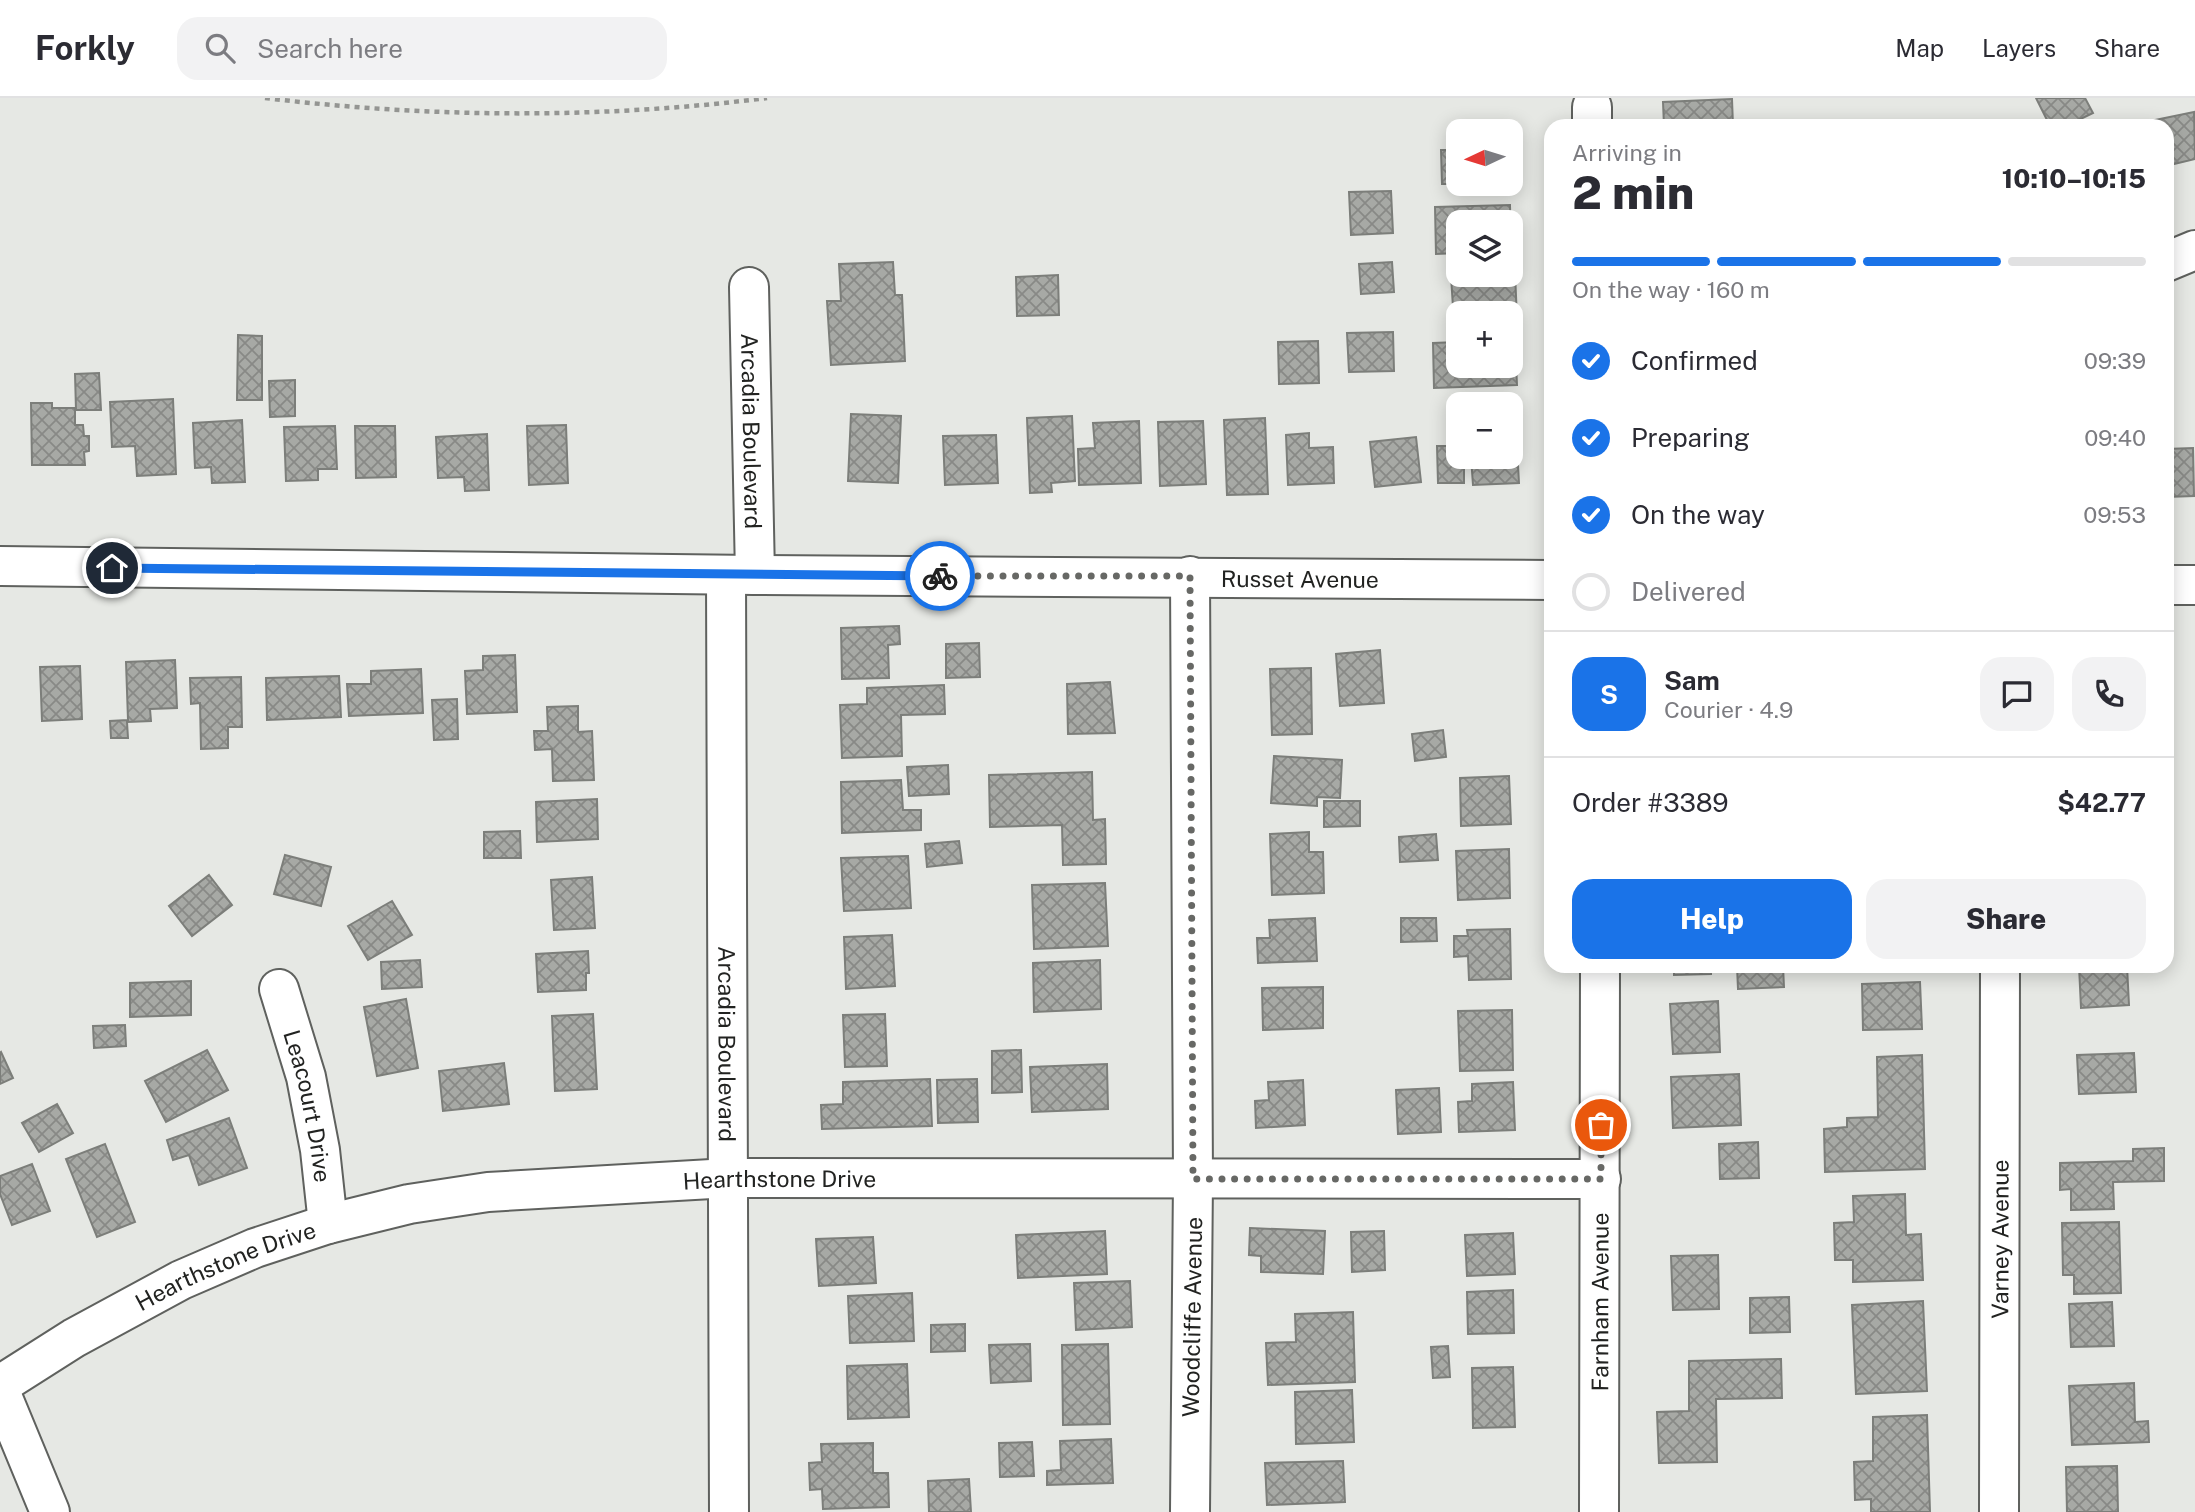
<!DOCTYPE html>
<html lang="en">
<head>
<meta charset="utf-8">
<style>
  :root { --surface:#fff; --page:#f2f2f3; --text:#2b2b33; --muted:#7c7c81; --line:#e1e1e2; --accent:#1a73e8 }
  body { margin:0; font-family:"Public Sans",sans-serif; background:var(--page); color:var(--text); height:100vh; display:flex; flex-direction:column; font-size:26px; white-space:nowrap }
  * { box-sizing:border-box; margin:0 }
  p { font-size:23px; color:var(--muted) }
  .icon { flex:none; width:38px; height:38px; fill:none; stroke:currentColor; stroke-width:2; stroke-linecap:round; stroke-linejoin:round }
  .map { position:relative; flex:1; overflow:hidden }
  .drawer { position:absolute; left:1544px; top:21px; width:630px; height:854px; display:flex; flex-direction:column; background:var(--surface); border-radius:21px; box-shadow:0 4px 18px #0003 }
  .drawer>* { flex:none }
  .needle { width:46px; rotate:266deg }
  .fabs { position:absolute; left:1446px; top:21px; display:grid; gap:14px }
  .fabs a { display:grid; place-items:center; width:77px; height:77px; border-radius:14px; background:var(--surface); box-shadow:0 4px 18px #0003; font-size:35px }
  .pin { position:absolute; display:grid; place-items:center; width:60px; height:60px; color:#fff; margin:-30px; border:4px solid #fff; border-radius:50%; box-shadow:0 2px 7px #0007 }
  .courier { position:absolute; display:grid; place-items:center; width:70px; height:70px; margin:-35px; border:5px solid #1a73e8; border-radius:50%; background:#fff; color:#222; box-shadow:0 2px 9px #0007 }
  .summary em { font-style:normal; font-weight:800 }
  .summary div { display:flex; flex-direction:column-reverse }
  .summary { display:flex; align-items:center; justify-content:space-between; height:119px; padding:0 28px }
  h1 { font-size:46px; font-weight:800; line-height:52px }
  .bar { display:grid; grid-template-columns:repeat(4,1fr); gap:10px 7px; align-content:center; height:84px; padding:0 28px }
  .bar i { height:9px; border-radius:5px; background:var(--line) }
  .bar .selected { background:var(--accent) }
  .bar p { grid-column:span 4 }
  .line { display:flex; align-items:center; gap:18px; padding:0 28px; border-top:2px solid var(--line) }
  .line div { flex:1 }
  .round { display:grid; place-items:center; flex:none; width:74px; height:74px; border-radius:21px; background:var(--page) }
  ol { padding:0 28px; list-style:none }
  li { display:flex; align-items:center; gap:21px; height:77px }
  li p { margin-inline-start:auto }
  li .icon { padding:7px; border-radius:50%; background:var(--accent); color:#fff; stroke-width:4 }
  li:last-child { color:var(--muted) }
  li i { width:38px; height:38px; border:4px solid var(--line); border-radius:50% }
  .cta { display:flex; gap:14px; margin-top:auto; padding:14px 28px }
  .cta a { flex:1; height:80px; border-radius:21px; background:var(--accent); color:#fff; font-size:28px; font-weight:800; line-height:80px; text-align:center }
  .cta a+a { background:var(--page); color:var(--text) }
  header { display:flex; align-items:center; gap:42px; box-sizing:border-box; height:98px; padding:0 35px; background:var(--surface); border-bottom:2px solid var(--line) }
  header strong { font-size:33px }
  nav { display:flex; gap:38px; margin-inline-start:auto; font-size:24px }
  .search { width:490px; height:63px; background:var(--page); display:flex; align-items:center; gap:18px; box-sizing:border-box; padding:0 24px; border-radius:21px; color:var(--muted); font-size:26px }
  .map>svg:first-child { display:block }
  .building { fill:url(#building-cross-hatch); stroke:#7c7e7a; stroke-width:2 }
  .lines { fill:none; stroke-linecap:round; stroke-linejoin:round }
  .minor-casing { stroke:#5f615e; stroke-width:42 }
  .path { stroke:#949592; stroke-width:4.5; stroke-dasharray:5 5; stroke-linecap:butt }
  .minor { stroke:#fff; stroke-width:38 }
  .done { stroke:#676865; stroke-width:7; stroke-dasharray:0 12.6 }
  .route { stroke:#1a73e8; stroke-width:9 }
  .labels { text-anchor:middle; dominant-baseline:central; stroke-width:5; stroke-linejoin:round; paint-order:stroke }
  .street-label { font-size:23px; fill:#222321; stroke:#fff }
</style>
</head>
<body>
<header>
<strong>Forkly</strong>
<div class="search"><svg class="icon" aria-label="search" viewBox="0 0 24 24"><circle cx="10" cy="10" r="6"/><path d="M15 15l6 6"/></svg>Search here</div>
<nav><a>Map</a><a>Layers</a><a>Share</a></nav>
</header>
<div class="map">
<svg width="2195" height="1414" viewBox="0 0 2195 1414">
  <defs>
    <pattern id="building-cross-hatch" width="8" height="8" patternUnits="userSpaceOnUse" patternTransform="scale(1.75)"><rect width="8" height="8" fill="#a7a9a5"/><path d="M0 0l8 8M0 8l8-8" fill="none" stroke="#888986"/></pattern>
  </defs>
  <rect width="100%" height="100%" fill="#e6e8e4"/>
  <!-- building -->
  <path class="building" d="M2036,0H2085L2093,15L2066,28H2050Z
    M1732,1L1733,28H1664L1663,4Z
    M2194,14L2195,61L2166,68V28H2126Z
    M1441,52H1458V86H1482H1442Z
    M1391,93L1393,135L1351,137L1349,94Z
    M1510,107L1511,153L1510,124H1458V155L1436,156L1435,109Z
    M893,164L895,197H902L905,263L831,267L827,203H841L839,166Z
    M1392,164L1394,194L1361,196L1359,166Z
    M1510,175H1515L1517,221L1510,222V215H1458V225H1454L1451,178Z
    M1058,177L1059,217L1017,218L1016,179Z
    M1393,234L1394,273L1349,274L1347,235Z
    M238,237L262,238V302H237Z
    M1510,242H1515L1517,287L1434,290L1433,245L1458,244V268H1510Z
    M1318,243L1319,285L1279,286L1278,244Z
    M99,275L101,312H76L75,276Z
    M295,282V318L270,319L269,283Z
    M173,301L176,376L137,378L135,348L112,349L110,304Z
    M31,305H52V310H75V327H83L84,338H89V353L84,354L85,367H32Z
    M851,316L901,318L898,385L848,383Z
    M1072,318L1075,383L1051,385L1052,394L1030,395L1027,320Z
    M1265,320L1268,396L1227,397L1224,322Z
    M242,322L245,384L212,385L211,369L195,370L193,325Z
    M1139,323L1141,385L1079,387L1078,351L1095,350L1093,325Z
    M1203,323L1206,386L1160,388L1158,324Z
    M566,327L568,385L529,387L527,328Z
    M335,328L337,371H318V382L286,383L284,329Z
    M355,328H395L396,379L356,380Z
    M1309,335V350L1333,349L1334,385L1288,387L1286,337Z
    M487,336L489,392L465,393L464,379L438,380L436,339Z
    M996,337L998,385L945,387L943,338Z
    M1416,339L1421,384L1375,389L1370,344Z
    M1437,348H1458V359H1464V385H1438Z
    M1517,349L1519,385L1473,387L1471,359H1510V350Z
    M2193,350L2194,398L2166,399V351Z
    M899,528L900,546L888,547L889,580L842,581L841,530Z
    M979,545L980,579L946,580V546Z
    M1380,552L1384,605L1340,608L1336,556Z
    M515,557L517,614L467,616L465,573L483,572V558Z
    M175,562L177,610L150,611L151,623L127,624L128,640H111L110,623L128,622L126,564Z
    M2166,567H2169L2172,624L2166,625Z
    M80,568L82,621L42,623L40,569Z
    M1311,570L1312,636L1272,637L1270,571Z
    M421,571L423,615L349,618L347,586H371V573Z
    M339,578L341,619L267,622L266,580Z
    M241,579L242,629H228V650L201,651L200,605L191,606L190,580Z
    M1110,584L1115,635L1068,636L1067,586Z
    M944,587L945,616L901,617L902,658L842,660L840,607L867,606V590Z
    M457,601L458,641L434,642L432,602Z
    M578,608V634L592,633L594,682L553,683L552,651L535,652L534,633H548L547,609Z
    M1443,632L1446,659L1415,663L1412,636Z
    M1274,658L1342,662L1340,700L1317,699V708L1271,705Z
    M948,667L949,696L909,698L907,669Z
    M1092,674L1093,722L1105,721L1106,766L1063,767L1062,727L990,729L989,677Z
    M1509,678L1511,726L1461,728L1460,680Z
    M901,682L903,712H921V732L842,735L841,684Z
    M597,701L598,741L537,744L536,704Z
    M1324,703H1360V728L1324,729Z
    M520,733L521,760H484V734Z
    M1309,734V754H1323L1324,795L1272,797L1270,736Z
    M1436,736L1438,762L1400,764L1399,739Z
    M959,743L962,765L927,769L925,746Z
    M1509,751L1510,800L1458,802L1456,753Z
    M285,757L331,769L321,808L274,796Z
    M908,758L911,810L844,813L841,760Z
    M209,777L232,807L192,838L169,808Z
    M592,779L595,830L554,832L551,782Z
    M1105,785L1108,848L1034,851L1032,787Z
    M392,803L412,837L368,862L348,828Z
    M1315,820L1317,863L1258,865L1257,840H1270L1269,822Z
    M1401,820H1436L1437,843L1401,844Z
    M1510,831L1511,881L1469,882L1468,858L1454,859V838H1468L1467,832Z
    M892,837L895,888L846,891L844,839Z
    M588,853L589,875H586V892L538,894L536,856Z
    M420,862L422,889L382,891L381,864Z
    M1100,862L1101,911L1034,914L1033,865Z
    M1674,868H1711V876L1674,877Z
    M1737,868H1783L1784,889L1738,891Z
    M2079,868H2127L2129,907L2081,910Z
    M191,883V917L130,919V885Z
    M1920,884L1922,931L1863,932L1862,886Z
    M1323,889V930L1263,932L1262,890Z
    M406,901L418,970L377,978L364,909Z
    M1718,903L1720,954L1673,956L1670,906Z
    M1512,912L1513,972L1460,973L1458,913Z
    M593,916L597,991L555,993L552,918Z
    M885,916L887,968L845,969L843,917Z
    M125,927L126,948L94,950L93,928Z
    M207,952L228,992L166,1024L145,983Z
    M1021,952L1022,994L992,995V953Z
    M1,954L13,980L0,986V955Z
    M2134,955L2136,994L2079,996L2077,957Z
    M1922,957L1925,1071L1825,1074L1824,1031L1847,1029V1020L1878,1019L1877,959Z
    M504,965L509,1006L443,1013L439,973Z
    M1107,966L1108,1011L1032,1014L1030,969Z
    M1739,976L1741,1027L1673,1030L1671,979Z
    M930,981L932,1028L822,1031L821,1007L843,1006V984Z
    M977,981L978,1024L938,1025L937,982Z
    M1303,982L1305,1027L1256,1030L1255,1003L1269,1002L1268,984Z
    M1513,984L1515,1032L1459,1034L1458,1004L1472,1003V986Z
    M1439,990L1441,1034L1398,1036L1396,992Z
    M57,1006L73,1035L39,1054L22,1025Z
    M229,1020L247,1070L199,1087L189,1057L173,1062L167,1042Z
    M1758,1044L1759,1080L1720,1081L1719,1046Z
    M105,1046L135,1124L97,1139L66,1061Z
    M2164,1050V1083L2113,1084L2114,1111L2071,1112V1091L2060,1092V1065L2133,1063V1051Z
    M32,1066L50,1113L12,1127L0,1096V1078Z
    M1905,1096L1906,1137L1921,1136L1923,1182L1853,1184V1162H1835L1834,1125L1854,1124L1853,1098Z
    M2119,1124L2121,1195L2074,1196V1177H2063L2062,1125Z
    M1250,1130L1325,1133L1323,1176L1261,1174V1158L1249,1157Z
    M1105,1133L1107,1176L1018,1180L1016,1137Z
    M1384,1133L1385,1172L1352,1174L1351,1134Z
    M1513,1135L1515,1176L1467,1178L1465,1137Z
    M873,1139L876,1185L819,1188L816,1141Z
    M1718,1157L1719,1211L1673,1212L1671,1158Z
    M1130,1183L1132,1229L1076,1232L1074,1185Z
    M1513,1192L1514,1235L1468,1236L1467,1194Z
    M912,1195L914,1243L850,1245L848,1198Z
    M1789,1199L1790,1234L1750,1235V1200Z
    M1923,1203L1927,1293L1856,1296L1852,1207Z
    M2112,1204L2114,1248L2071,1249L2069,1206Z
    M1353,1214L1355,1284L1268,1287L1266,1245L1296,1244L1295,1216Z
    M965,1226V1253L931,1254V1227Z
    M1030,1246L1031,1283L991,1285L989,1247Z
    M1108,1246L1110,1326L1063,1327L1062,1247Z
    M1448,1248L1450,1279L1433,1280L1431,1249Z
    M1781,1261L1782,1300L1716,1301L1717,1364L1659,1365L1657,1314L1689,1313V1263Z
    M907,1266L909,1319L848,1321L847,1268Z
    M1513,1269L1515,1329L1473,1330L1472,1270Z
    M2134,1285L2135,1324L2148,1323L2149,1344L2072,1347L2069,1288Z
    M1352,1292L1354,1344L1296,1346L1295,1294Z
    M1927,1317L1930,1414H1871V1401L1855,1402L1854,1364L1873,1363V1319Z
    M1111,1341L1113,1385L1047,1387V1373L1061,1372L1060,1343Z
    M1032,1344L1034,1378L1000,1379L999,1345Z
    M873,1345V1375H888L889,1409L823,1411L822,1391L810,1392L809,1365L822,1364L821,1346Z
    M1343,1363L1345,1404L1267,1407L1265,1365Z
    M2117,1368L2118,1414H2067L2066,1369Z
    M969,1381L971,1414H929L928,1383Z"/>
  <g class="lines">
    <defs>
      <g id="minor">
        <path d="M1592,9V28"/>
        <path d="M2166,164L2195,152"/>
        <path id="s1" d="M749,189L755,477"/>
        <path id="s2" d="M0,468L755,477L1550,482"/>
        <path id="s3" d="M726,477L729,1414"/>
        <path d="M1190,478L1193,1081L1190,1414"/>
        <path d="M2166,487H2195"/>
        <path id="s4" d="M279,891L306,979L320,1052L328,1126"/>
        <path id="s5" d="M0,1287L74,1240L181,1182L255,1150L328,1126L409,1106L488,1094L729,1080L1601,1081"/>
        <path d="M0,1293L50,1414"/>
        <path id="s6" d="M1599,1414L1600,868"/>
        <path id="s7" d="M1999,1414L2000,868"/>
      </g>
    </defs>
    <!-- minor casing -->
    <use href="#minor" class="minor-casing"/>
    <!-- path -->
    <path class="path" d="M265,0C431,20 601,21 767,0"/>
    <!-- minor -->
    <use href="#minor" class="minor"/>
  </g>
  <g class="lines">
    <!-- done -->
    <path class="done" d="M940,478H1190L1193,1081H1601V1027"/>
    <!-- route -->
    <path class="route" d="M112,470L940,478"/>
  </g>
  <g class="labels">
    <!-- street labels -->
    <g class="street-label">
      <text stroke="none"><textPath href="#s1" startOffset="144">Arcadia Boulevard</textPath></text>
      <text stroke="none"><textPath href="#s2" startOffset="1300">Russet Avenue</textPath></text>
      <text stroke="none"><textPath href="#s3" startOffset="469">Arcadia Boulevard</textPath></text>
      <text stroke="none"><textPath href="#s4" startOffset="121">Leacourt Drive</textPath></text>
      <text stroke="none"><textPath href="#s5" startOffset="822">Hearthstone Drive</textPath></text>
      <text stroke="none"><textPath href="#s7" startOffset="273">Varney Avenue</textPath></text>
      <text stroke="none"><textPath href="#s5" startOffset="256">Hearthstone Drive</textPath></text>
      <text stroke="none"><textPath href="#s6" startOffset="210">Farnham Avenue</textPath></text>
      <text transform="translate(1192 1219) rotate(-89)">Woodcliffe Avenue</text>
    </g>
  </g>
</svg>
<div class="fabs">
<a><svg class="needle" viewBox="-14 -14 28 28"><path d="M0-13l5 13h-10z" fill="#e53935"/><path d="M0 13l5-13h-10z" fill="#7c7c81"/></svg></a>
<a><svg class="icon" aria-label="layers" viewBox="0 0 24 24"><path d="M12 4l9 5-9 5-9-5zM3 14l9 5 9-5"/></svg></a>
<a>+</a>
<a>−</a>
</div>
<div class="pin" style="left:1601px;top:1027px;background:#ea580c"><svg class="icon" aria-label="bag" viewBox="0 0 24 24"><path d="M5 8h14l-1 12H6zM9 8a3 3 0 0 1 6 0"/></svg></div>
<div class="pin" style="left:112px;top:470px;background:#1f2937"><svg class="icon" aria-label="home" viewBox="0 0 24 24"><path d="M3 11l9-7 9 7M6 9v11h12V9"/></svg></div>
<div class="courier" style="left:940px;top:478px"><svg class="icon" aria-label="bike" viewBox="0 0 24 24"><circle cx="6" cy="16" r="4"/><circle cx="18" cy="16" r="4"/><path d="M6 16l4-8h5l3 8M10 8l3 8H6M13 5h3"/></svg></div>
<section class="drawer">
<div class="summary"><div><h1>2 min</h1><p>Arriving in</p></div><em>10:10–10:15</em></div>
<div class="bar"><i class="selected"></i><i class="selected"></i><i class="selected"></i><i></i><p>On the way · 160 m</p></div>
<ol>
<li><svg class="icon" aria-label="check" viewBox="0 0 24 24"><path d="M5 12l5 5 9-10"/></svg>Confirmed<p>09:39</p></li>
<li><svg class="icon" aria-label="check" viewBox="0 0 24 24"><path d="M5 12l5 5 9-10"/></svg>Preparing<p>09:40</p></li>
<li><svg class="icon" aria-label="check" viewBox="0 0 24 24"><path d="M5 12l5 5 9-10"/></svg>On the way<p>09:53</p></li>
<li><i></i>Delivered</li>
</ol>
<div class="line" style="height:126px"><b class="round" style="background:var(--accent);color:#fff">S</b><div><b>Sam</b><p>Courier · 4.9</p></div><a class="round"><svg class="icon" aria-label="chat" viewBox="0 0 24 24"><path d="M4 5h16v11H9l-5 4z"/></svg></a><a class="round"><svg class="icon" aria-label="phone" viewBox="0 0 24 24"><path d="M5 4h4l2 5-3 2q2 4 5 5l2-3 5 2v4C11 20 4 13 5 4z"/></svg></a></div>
<div class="line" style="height:91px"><div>Order #3389</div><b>$42.77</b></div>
<div class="cta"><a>Help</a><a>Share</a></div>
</section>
</div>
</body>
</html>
